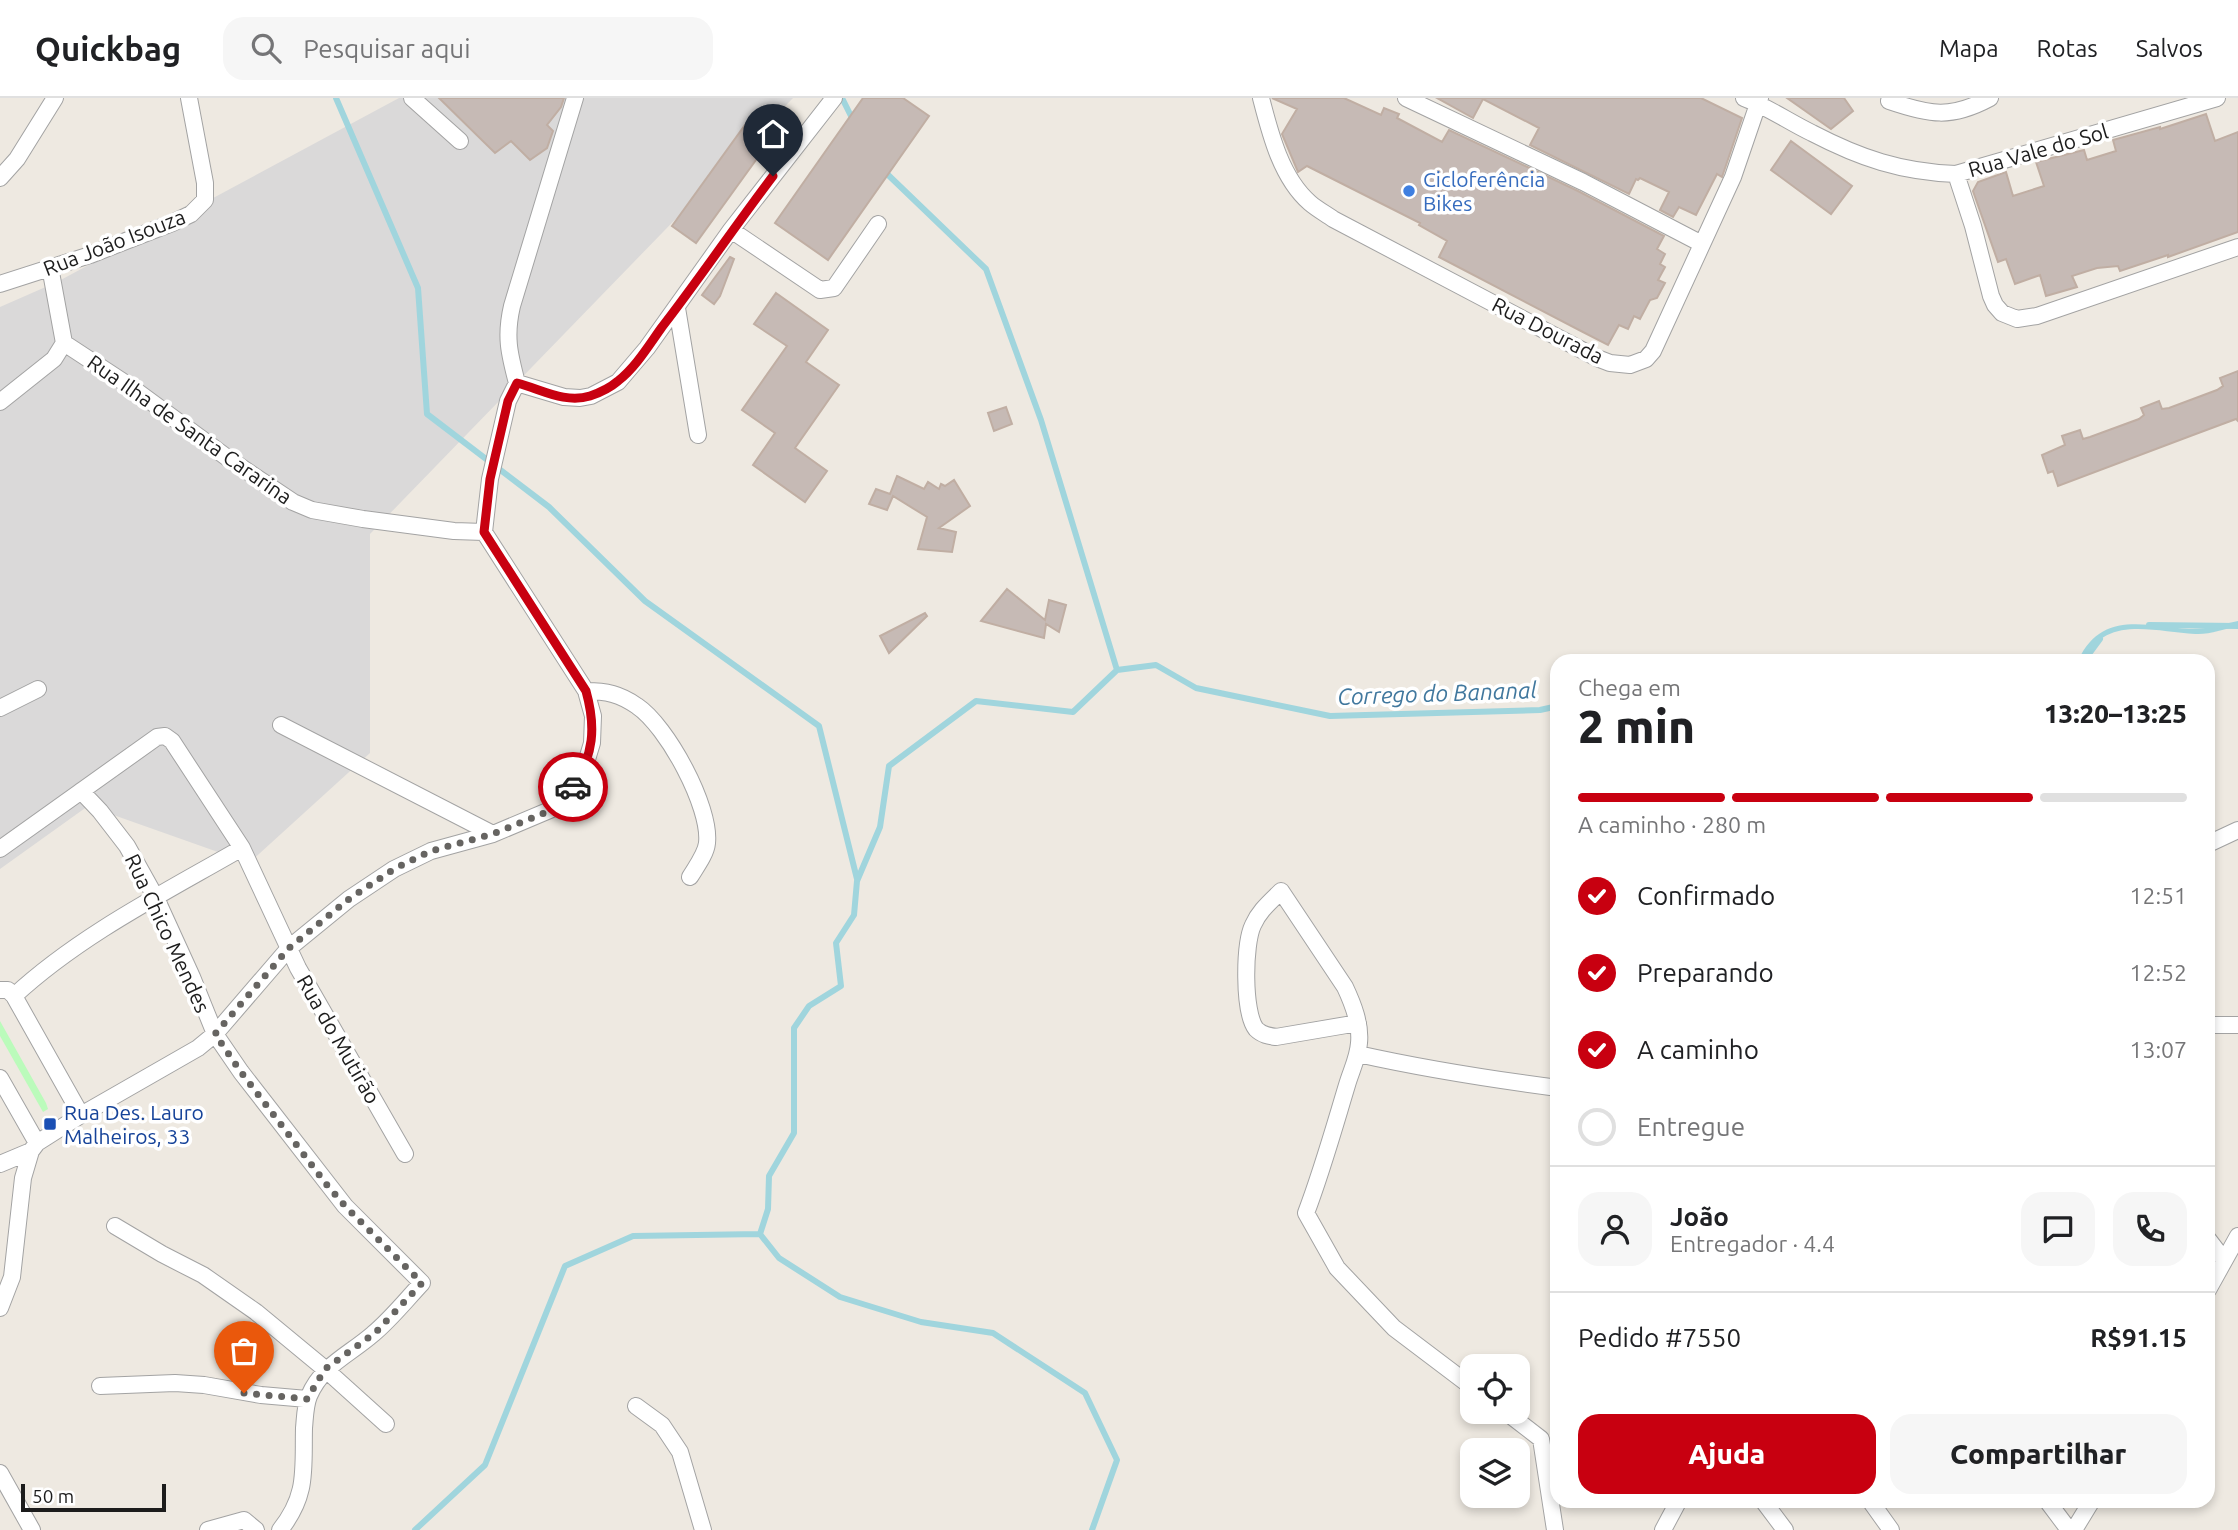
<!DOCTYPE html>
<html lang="pt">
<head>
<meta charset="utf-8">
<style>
  :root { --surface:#fff; --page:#f6f6f6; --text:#202124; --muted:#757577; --line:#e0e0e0; --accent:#c80010 }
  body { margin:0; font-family:Ubuntu,sans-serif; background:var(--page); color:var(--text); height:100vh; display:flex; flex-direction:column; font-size:26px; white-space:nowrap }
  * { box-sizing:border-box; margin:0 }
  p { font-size:23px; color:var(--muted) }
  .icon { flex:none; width:38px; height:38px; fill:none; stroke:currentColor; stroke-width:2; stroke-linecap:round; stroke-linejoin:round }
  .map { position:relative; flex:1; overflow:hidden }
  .drawer { position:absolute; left:1550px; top:556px; width:665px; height:854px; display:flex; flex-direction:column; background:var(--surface); border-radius:21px; box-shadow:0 4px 10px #0003 }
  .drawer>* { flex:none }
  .fabs { position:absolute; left:1460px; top:1256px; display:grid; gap:14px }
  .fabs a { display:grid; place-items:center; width:70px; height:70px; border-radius:14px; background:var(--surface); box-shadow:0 4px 10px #0003; font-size:35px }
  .scale { position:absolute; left:21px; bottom:18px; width:145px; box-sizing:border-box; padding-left:7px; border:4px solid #1c1c1c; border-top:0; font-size:19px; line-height:24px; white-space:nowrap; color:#1c1c1c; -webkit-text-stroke:5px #fff; paint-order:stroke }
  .pin { position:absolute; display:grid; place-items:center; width:60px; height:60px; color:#fff; margin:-72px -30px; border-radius:50% 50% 50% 0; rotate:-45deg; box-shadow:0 0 7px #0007 }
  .pin .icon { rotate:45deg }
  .courier { position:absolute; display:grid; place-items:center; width:70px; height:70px; margin:-35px; border:5px solid #c80010; border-radius:50%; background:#fff; color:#222; box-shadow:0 2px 9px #0007 }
  .summary em { font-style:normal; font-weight:800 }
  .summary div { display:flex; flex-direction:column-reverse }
  .summary { display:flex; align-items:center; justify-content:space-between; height:119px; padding:0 28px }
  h1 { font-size:46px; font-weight:800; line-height:52px }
  .bar { display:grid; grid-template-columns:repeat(4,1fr); gap:10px 7px; align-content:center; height:84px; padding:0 28px }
  .bar i { height:9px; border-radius:5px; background:var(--line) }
  .bar .active { background:var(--accent) }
  .bar p { grid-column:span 4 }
  .line { display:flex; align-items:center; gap:18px; padding:0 28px; border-top:2px solid var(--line) }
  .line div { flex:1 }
  .round { display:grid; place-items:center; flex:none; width:74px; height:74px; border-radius:21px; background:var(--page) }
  ol { padding:0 28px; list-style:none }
  li { display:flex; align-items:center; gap:21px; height:77px }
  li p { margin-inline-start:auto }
  li .icon { padding:7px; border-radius:50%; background:var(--accent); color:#fff; stroke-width:4 }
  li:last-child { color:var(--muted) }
  li i { width:38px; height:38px; border:4px solid var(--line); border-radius:50% }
  .button { display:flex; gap:14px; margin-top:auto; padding:14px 28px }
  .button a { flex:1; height:80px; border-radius:21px; background:var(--accent); color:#fff; font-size:28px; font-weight:800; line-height:80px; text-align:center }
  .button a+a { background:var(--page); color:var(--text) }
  header { display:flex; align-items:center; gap:42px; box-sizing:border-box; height:98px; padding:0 35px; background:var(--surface); border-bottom:2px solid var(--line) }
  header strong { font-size:33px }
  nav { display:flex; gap:38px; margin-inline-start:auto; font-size:24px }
  .search { width:490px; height:63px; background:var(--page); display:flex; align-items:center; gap:18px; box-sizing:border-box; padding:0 24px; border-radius:21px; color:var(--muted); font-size:26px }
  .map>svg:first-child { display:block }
  .residential { fill:#dad9d9 }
  .park { fill:#bbfbbb }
  .water { fill:#a0d5dd }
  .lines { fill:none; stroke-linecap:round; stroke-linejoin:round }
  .stream { stroke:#a0d5dd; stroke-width:6 }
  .building { fill:#c6bab5; stroke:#c0aea3; stroke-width:2 }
  .street-casing { stroke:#a3a3a3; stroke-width:18 }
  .street { stroke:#fff; stroke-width:16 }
  .done { stroke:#666461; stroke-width:7; stroke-dasharray:0 12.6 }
  .route { stroke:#c80010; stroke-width:9 }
  .shop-dot { fill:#3f7fe0; stroke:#fff; stroke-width:2.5 }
  .transit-dot { fill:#1a4fb4; stroke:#fff; stroke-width:2.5 }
  .labels { text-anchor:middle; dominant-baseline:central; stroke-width:7; stroke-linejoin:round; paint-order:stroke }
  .street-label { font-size:21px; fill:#1c1c1c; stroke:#fff }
  .shop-label { font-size:21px; fill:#366cbe; stroke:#fff; text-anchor:start }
  .transit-label { font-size:21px; fill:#164399; stroke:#fff; text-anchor:start }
  .water-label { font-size:23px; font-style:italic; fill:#41789e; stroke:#fff }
</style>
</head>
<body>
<header>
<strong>Quickbag</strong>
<div class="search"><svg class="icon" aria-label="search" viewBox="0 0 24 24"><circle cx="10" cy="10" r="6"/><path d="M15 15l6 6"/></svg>Pesquisar aqui</div>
<nav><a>Mapa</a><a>Rotas</a><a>Salvos</a></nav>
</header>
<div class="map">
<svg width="2238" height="1432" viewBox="0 0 2238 1432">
  <rect width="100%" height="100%" fill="#eee9e1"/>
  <!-- residential -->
  <path class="residential" d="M399,0H793L370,436V655L249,765L88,708L0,771V209L57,184Z"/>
  <!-- park -->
  <path class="park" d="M0,923L46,1005L48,1011L43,1014L0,938Z"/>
  <!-- water -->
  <path class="water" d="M2238,523V528C2224,531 2209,537 2195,536C2156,534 2103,516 2085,563H2078C2101,512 2145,528 2189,531C2204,532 2222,526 2238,523Z"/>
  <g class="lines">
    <!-- stream -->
    <path class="stream" d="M336,0L418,190L427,316L549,409L645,503L819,628L857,781
      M842,0L854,24
      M883,72L986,171L1041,322L1117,572
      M2149,527L2238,528
      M2083,564L2100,541
      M1117,572L1156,567L1196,590L1330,618L1540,612L1558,608
      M415,1432L485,1367L565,1168L633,1138L760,1136
      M1092,1432L1117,1362L1085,1295L993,1235L921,1224L840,1199L779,1160L760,1136L768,1111L769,1078L794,1035V930L809,908L841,888L836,845L854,817L857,783L880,729L889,668L976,603L1073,614L1117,572"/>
  </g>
  <!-- building -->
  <path class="building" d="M439,0H564L561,9L547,27L553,33L547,50L530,62L511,43L495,55Z
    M863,0H903L929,18L828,162L775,125Z
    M1272,0H1344L1381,17L1384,10L1399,16L1397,20L1442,44L1449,32L1578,93L1664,138L1657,151L1665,156L1660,166L1665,169L1658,182L1665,185L1657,200L1650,202L1640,221L1634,218L1628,231L1619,227L1608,247L1581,233L1439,159L1447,143L1419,127L1420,125L1307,68L1298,74L1282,36L1297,11Z
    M1437,0H1701L1742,20L1722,79L1717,76L1696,117L1679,109L1673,119L1660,112L1669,94L1640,80L1638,82L1636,81L1629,96L1530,47L1539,30L1483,1L1473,20Z
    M1787,0H1844L1853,13L1831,31Z
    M2206,16L2215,43L2238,34V134L2168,159V157L2120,173L2118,168L2097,170L2072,178L2077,189L2046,198L2040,177L2015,186L2006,161L1998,164L1973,93L1978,84L2006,74L2013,98L2044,88L2036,64L2084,52L2087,62L2116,53L2113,42L2160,29V31Z
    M745,27L769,44L696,145L672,128Z
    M1791,43L1852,88L1831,116L1771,72Z
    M730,159L734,161L720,198L714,206L702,197Z
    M776,195L828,232L806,264L839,287L795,350L827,373L805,404L753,367L775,335L742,312L787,248L754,226Z
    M2238,273V323L2236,321L2193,337L2058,388L2053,373L2048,375L2042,357L2065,347L2062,338L2080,332L2083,341L2090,339L2139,321L2144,317L2141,310L2159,303L2162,311L2169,310L2217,292L2223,288L2220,280Z
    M1006,309L1012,326L994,333L988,315Z
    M897,378L924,391L928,384L939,391L941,386L945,388L954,382L970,408L939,430L956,434L952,454L918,451L927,419L893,398L887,412L869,406L876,391L890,396Z
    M1007,491L1045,522L1049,502L1066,507L1059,534L1046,526L1044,540L981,523Z
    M925,515L927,518L889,555L880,538Z"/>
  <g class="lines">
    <defs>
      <path id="street" d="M412,0L460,43
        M1261,0C1270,35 1281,80 1310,105C1317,111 1326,116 1333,121L1597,260L1610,265L1630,267L1646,261L1653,253L1733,79L1760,0
        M1406,0L1583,84L1702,146
        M1744,0C1768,9 1789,24 1812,35C1860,60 1901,74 1956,76L2217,0
        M1889,3C1930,17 1951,21 1990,0
        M1956,76L1973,128L1991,198L1995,207L2002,215L2017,221L2037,218L2238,149
        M0,80L17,61L55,0
        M731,132L820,192L834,190L878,126
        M0,186L90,157L172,125L191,116L205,102V85L189,0
        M677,210L698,337
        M64,245L131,289L229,361L293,404L312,412L363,421L454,433L484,434
        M517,285L564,299L580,300L591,298L618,284L647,250L731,132L834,0
        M517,285C509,255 505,238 512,208L575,0
        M0,304L54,261L64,245L50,169
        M586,593C606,593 620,596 637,608C667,628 711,709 707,745C706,756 696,769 690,779
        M0,610L38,591
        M281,627L493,736
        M81,693L100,713L127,748L156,800L192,879L215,936L241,974L345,1108L422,1185C406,1202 391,1221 373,1236C349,1257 322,1267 309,1298C305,1308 305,1320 304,1330C303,1372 308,1397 280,1432
        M2208,746L2238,732
        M0,751L157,639L165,638L172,643L242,750L298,870L405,1056
        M0,892H8L14,898L81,1017
        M14,898C80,837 164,795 242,750
        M1358,925L1276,939C1269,938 1262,937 1256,931C1243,914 1244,846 1253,827C1259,813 1270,804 1281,793L1345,889C1353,906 1361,926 1359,945C1358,960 1351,973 1347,987C1334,1030 1322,1073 1306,1115L1337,1170L1394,1230L1472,1289
        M2208,927H2238
        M1358,956C1425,971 1489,981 1558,990
        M0,980L37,1045
        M0,1066L31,1053L37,1045L81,1017L198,950L215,936L289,850L349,801L394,771L431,753L493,736L557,709L575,687L585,668L592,645L593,618L586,593L484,434L490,381L508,303L517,285
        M115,1128L162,1156L203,1177L256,1214L325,1271L386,1326
        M2208,1141L2224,1162
        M2208,1192L2238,1138
        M0,1210L12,1179L23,1080L31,1053
        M100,1288L175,1285L204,1287L261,1297L307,1301
        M636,1308L662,1327L680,1354L703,1432
        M1506,1314L1541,1341L1555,1432
        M0,1375L32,1432
        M1764,1404L1785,1432
        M1871,1404L1891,1432
        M2048,1404L2069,1432
        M208,1432L244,1422L256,1432
        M1663,1432L1678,1404
        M2074,1432L2091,1404"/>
    </defs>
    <!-- street casing -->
    <use href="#street" class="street-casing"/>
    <!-- street -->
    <use href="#street" class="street"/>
  </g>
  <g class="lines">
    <!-- done -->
    <path class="done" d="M244,1295L307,1301L325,1271L375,1235L422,1185L345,1108L327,1087L241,974L215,936L289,850L349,801L394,771L431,753L493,736L542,716L556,709L573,689"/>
    <!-- route -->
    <path class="route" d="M573,689C594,657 596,629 586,593L484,434L490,381L508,303L517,285C541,291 565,306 590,298C599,295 611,289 618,283C636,269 649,247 662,229C700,180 735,128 773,78"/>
  </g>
  <!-- markers -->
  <circle class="shop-dot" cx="1409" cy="93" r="7"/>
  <rect class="transit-dot" x="43" y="1019" width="14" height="14" rx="3.5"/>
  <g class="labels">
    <!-- street labels -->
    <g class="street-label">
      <text transform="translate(2038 52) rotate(-16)">Rua Vale do Sol</text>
      <text transform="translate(114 144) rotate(-21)">Rua João Isouza</text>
      <text transform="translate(1548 232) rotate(27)">Rua Dourada</text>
      <text transform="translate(190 331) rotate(35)">Rua Ilha de Santa Cararina</text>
      <text transform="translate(168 835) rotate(65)">Rua Chico Mendes</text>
      <text transform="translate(339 941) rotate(60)">Rua do Mutirão</text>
    </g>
    <!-- shop labels -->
    <g class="shop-label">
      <text x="1423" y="81">Cicloferência<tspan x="1423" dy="24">Bikes</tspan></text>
    </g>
    <!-- transit labels -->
    <g class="transit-label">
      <text x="64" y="1014">Rua Des. Lauro<tspan x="64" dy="24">Malheiros, 33</tspan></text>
    </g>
    <!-- water labels -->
    <g class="water-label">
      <text transform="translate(1437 595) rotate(-2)">Corrego do Bananal</text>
    </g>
  </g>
</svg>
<div class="fabs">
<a><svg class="icon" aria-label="locate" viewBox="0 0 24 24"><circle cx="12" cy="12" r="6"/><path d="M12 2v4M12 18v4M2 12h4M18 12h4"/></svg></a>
<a><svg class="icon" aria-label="layers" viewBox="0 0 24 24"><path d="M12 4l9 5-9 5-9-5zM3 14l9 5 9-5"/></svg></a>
</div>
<div class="scale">50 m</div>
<div class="pin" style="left:244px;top:1295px;background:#ea580c"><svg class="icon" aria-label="bag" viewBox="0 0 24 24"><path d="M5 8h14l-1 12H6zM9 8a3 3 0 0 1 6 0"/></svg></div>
<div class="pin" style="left:773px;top:78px;background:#1f2937"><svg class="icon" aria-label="home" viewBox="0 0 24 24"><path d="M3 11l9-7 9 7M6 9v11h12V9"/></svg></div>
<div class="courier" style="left:573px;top:689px"><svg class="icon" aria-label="car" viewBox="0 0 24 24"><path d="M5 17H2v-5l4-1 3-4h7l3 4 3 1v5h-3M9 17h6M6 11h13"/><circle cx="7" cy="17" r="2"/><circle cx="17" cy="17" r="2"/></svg></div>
<section class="drawer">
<div class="summary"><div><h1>2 min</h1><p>Chega em</p></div><em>13:20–13:25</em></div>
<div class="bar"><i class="active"></i><i class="active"></i><i class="active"></i><i></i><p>A caminho · 280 m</p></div>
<ol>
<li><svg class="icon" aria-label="check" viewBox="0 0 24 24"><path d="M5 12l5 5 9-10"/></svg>Confirmado<p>12:51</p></li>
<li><svg class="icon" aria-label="check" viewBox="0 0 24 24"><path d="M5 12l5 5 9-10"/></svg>Preparando<p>12:52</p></li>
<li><svg class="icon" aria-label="check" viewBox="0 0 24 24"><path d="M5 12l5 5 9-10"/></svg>A caminho<p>13:07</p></li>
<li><i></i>Entregue</li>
</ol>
<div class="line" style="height:126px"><a class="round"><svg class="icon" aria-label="person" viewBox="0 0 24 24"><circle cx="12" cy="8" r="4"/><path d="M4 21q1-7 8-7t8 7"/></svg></a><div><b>João</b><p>Entregador · 4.4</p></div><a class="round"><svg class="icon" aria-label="chat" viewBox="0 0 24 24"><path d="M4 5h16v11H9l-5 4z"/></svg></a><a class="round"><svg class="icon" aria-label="phone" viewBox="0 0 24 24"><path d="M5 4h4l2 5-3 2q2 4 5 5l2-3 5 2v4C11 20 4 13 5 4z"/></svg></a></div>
<div class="line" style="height:91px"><div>Pedido #7550</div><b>R$91.15</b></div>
<div class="button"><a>Ajuda</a><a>Compartilhar</a></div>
</section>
</div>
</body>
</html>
